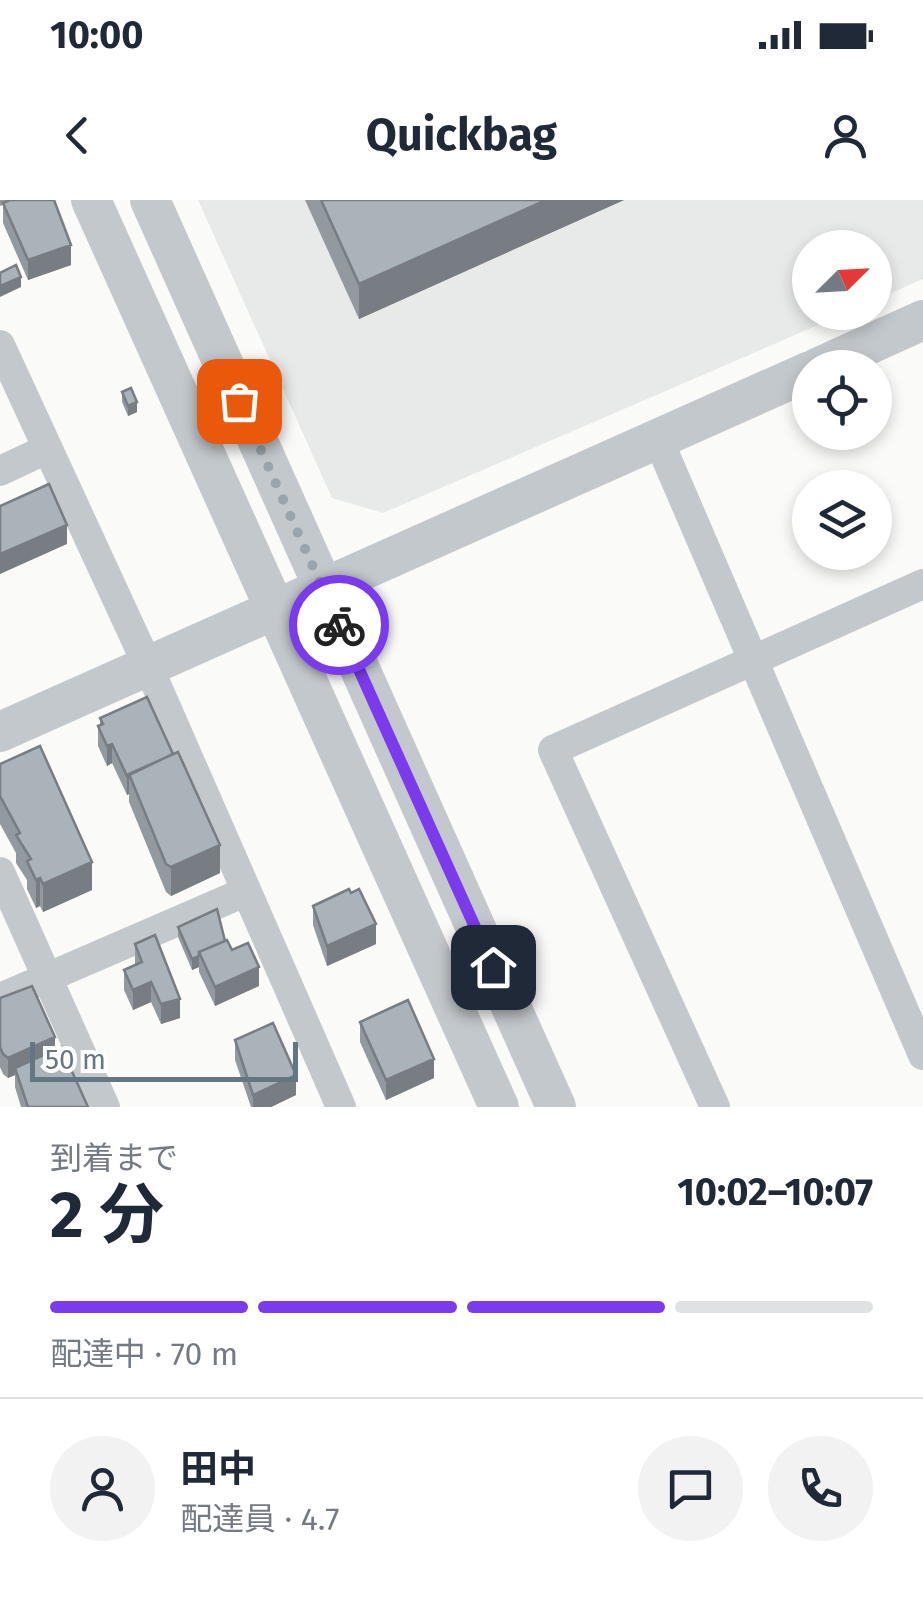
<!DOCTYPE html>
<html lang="ja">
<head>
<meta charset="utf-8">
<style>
  :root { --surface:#fff; --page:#f2f2f3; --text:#1f2937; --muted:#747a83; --line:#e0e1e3; --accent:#7c3aed }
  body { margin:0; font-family:"Fira Sans","Noto Sans JP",sans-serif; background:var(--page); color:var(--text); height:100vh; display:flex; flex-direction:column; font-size:38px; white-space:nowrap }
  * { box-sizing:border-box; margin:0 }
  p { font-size:32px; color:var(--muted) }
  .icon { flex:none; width:55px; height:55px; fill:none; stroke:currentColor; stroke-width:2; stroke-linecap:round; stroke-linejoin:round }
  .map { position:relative; height:907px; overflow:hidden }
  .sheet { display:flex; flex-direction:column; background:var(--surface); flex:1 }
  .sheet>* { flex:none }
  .needle { width:65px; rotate:66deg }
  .buttons { position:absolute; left:792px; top:30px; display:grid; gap:20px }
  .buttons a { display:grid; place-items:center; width:100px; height:100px; border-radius:50%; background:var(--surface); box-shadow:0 5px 15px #0003; font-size:50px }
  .scale { position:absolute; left:30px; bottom:25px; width:268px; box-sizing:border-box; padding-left:10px; border:5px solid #657683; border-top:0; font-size:28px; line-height:35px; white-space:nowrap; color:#657683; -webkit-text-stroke:8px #fff; paint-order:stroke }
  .pin { position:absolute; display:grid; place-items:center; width:85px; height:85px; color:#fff; margin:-42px; border-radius:20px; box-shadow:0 5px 15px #0006 }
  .courier { position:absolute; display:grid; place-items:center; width:100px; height:100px; margin:-50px; border:8px solid #7c3aed; border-radius:50%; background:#fff; color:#222; box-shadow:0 2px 12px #0007 }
  .head em { font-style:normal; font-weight:700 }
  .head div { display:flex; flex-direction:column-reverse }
  .head { display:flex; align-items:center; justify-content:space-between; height:170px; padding:0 50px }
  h1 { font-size:65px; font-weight:700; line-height:75px }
  .bar { display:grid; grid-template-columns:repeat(4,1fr); gap:15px 10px; align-content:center; height:120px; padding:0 50px }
  .bar i { height:12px; border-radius:8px; background:var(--line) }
  .bar .active { background:var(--accent) }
  .bar p { grid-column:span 4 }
  .line { display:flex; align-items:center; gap:25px; padding:0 50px; border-top:2px solid var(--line) }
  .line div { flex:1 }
  .round { display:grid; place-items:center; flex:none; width:105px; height:105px; border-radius:52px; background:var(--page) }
  .status { display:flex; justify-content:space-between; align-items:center; height:70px; padding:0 50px; background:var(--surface); direction:ltr }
  .status svg { height:28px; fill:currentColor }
  header { display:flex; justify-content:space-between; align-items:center; height:130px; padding:0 50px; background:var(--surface); font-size:45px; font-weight:700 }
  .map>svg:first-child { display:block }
  .built { fill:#e8e9e9 }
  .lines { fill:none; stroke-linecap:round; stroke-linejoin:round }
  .minor { stroke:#c3c8cc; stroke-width:30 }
  .tertiary { stroke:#c3c8cc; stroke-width:40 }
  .wall { fill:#929a9f }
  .shaded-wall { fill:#777d82 }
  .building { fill:#aab3b9; stroke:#777d82; stroke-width:2.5 }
  .done { stroke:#99a4ac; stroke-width:10; stroke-dasharray:0 18 }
  .route { stroke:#7c3aed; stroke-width:12 }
</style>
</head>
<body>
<div class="status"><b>10:00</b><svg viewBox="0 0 49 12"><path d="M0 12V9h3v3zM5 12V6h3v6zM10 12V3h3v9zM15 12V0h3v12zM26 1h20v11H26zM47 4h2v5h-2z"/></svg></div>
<header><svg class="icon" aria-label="back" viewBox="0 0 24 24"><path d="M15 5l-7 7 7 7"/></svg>Quickbag<svg class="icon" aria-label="person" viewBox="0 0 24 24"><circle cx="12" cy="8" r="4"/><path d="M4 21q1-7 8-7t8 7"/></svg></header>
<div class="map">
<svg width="923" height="907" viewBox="0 0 923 907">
  <rect width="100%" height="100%" fill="#fafaf8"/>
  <!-- built -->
  <path class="built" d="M198,0H923V79L875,100V48H810V112L846,113L383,313L332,298Z"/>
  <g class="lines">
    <!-- minor -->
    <path class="minor" d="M0,145L148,466L341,907
      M658,239L923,855
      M0,271L47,249
      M0,672L105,907
      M0,798L245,692
      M715,907L553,550L923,384"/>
    <!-- tertiary -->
    <path class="tertiary" d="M91,0L499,907
      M150,0L556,907
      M817,168L923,120
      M0,532L810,171"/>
  </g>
  <!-- wall -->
  <path class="wall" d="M0,0H54L71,65L28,80L3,23V5L0,6Z
    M305,0H624L359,119Z
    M122,192L137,212L128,216L122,202Z
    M100,518L220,673L171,696L166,692L129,602V594L127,595L112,563L107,566L98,546V526L100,525Z
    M0,564L92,690L43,712L40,706L36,708L27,689V680L16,663V653L0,624Z
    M351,693L376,744L327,766L313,725V706Z
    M178,727L225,741L259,786L215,806L199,772V767L192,770L178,737Z
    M135,744L180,818L161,824L151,802L133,810L124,790V770L135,765Z
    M0,798L55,849L88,907H21L15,887V875L8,878L3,874L0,867Z
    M360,822L434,878L386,900L360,842Z
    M235,840L296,895L271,907H251L235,860Z"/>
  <!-- shaded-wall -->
  <path class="shaded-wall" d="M546,0H624L359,119V84Z
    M71,45V65L28,80V60Z
    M21,77V87L0,97V86Z
    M137,202V212L128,216V206Z
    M67,325V344L0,374V354Z
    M112,544V563L107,566V546Z
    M129,574V594L127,595V576Z
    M220,645V673L171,696V667Z
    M92,662V690L43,712V684Z
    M40,678V706L36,708V680Z
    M376,724V744L327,766V746Z
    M199,756V767L192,770V759Z
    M259,767V786L215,806V787Z
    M151,782V802L133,810V790Z
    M180,799V818L161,824V804Z
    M55,837V857L15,868V875L8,878V858Z
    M434,859V878L386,900V880Z
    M296,875V895L271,907H253V895Z"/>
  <!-- building -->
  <path class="building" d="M10,0H54L71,45L28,60L3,3Z
    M321,0H546L359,84Z
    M16,65L21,77L0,86V73Z
    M131,188L137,202L128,206L122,192Z
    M49,284L67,325L0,354V306Z
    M147,497L173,554L127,576L112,544L107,546L98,526L103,524L100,518Z
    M40,546L92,662L43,684L40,678L36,680L27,661L31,659L16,635L20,633L0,596V564Z
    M178,552L220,645L171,667L166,664L129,574Z
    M349,689L351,693L359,689L376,724L327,746L313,706Z
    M217,709L225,741L199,752V756L192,759L178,727Z
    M155,735L180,799L161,804L151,782L133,790L124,770L142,762L135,744Z
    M227,740L232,750L248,743L259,767L215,787L199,752Z
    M32,786L55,837L8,858L3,854L0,847V798Z
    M408,800L434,859L386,880L360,822Z
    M273,823L296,875L253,895L235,840Z
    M61,847L88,907H28L15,868Z"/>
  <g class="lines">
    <!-- done -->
    <path class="done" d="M239,201L339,425"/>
    <!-- route -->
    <path class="route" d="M339,425L493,767"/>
  </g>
</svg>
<div class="buttons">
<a><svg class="needle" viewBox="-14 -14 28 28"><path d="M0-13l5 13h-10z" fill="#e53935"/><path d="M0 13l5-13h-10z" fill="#747a83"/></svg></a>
<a><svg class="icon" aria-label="locate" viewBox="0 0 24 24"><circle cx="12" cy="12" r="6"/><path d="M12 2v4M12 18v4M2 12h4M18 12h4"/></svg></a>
<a><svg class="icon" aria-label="layers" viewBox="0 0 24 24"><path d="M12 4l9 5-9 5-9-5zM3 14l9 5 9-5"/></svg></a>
</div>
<div class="scale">50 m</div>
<div class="pin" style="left:239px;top:201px;background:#ea580c"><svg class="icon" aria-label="bag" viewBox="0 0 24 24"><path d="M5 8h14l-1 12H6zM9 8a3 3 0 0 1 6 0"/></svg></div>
<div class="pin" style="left:493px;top:767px;background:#1f2937"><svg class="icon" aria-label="home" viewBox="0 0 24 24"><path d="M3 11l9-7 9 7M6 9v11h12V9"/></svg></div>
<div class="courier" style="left:339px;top:425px"><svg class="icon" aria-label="bike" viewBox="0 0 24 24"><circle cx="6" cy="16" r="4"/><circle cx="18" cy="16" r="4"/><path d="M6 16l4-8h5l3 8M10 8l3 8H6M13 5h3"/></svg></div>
</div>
<section class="sheet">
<div class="head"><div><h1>2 分</h1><p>到着まで</p></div><em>10:02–10:07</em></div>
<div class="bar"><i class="active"></i><i class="active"></i><i class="active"></i><i></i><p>配達中 · 70 m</p></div>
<div class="line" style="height:180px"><a class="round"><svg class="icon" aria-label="person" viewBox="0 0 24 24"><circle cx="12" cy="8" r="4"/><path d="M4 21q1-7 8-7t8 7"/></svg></a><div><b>田中</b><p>配達員 · 4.7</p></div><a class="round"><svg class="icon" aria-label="chat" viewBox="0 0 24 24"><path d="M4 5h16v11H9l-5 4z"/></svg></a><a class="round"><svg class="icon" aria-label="phone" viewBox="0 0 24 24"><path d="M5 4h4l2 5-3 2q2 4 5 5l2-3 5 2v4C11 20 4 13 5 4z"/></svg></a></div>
</section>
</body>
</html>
